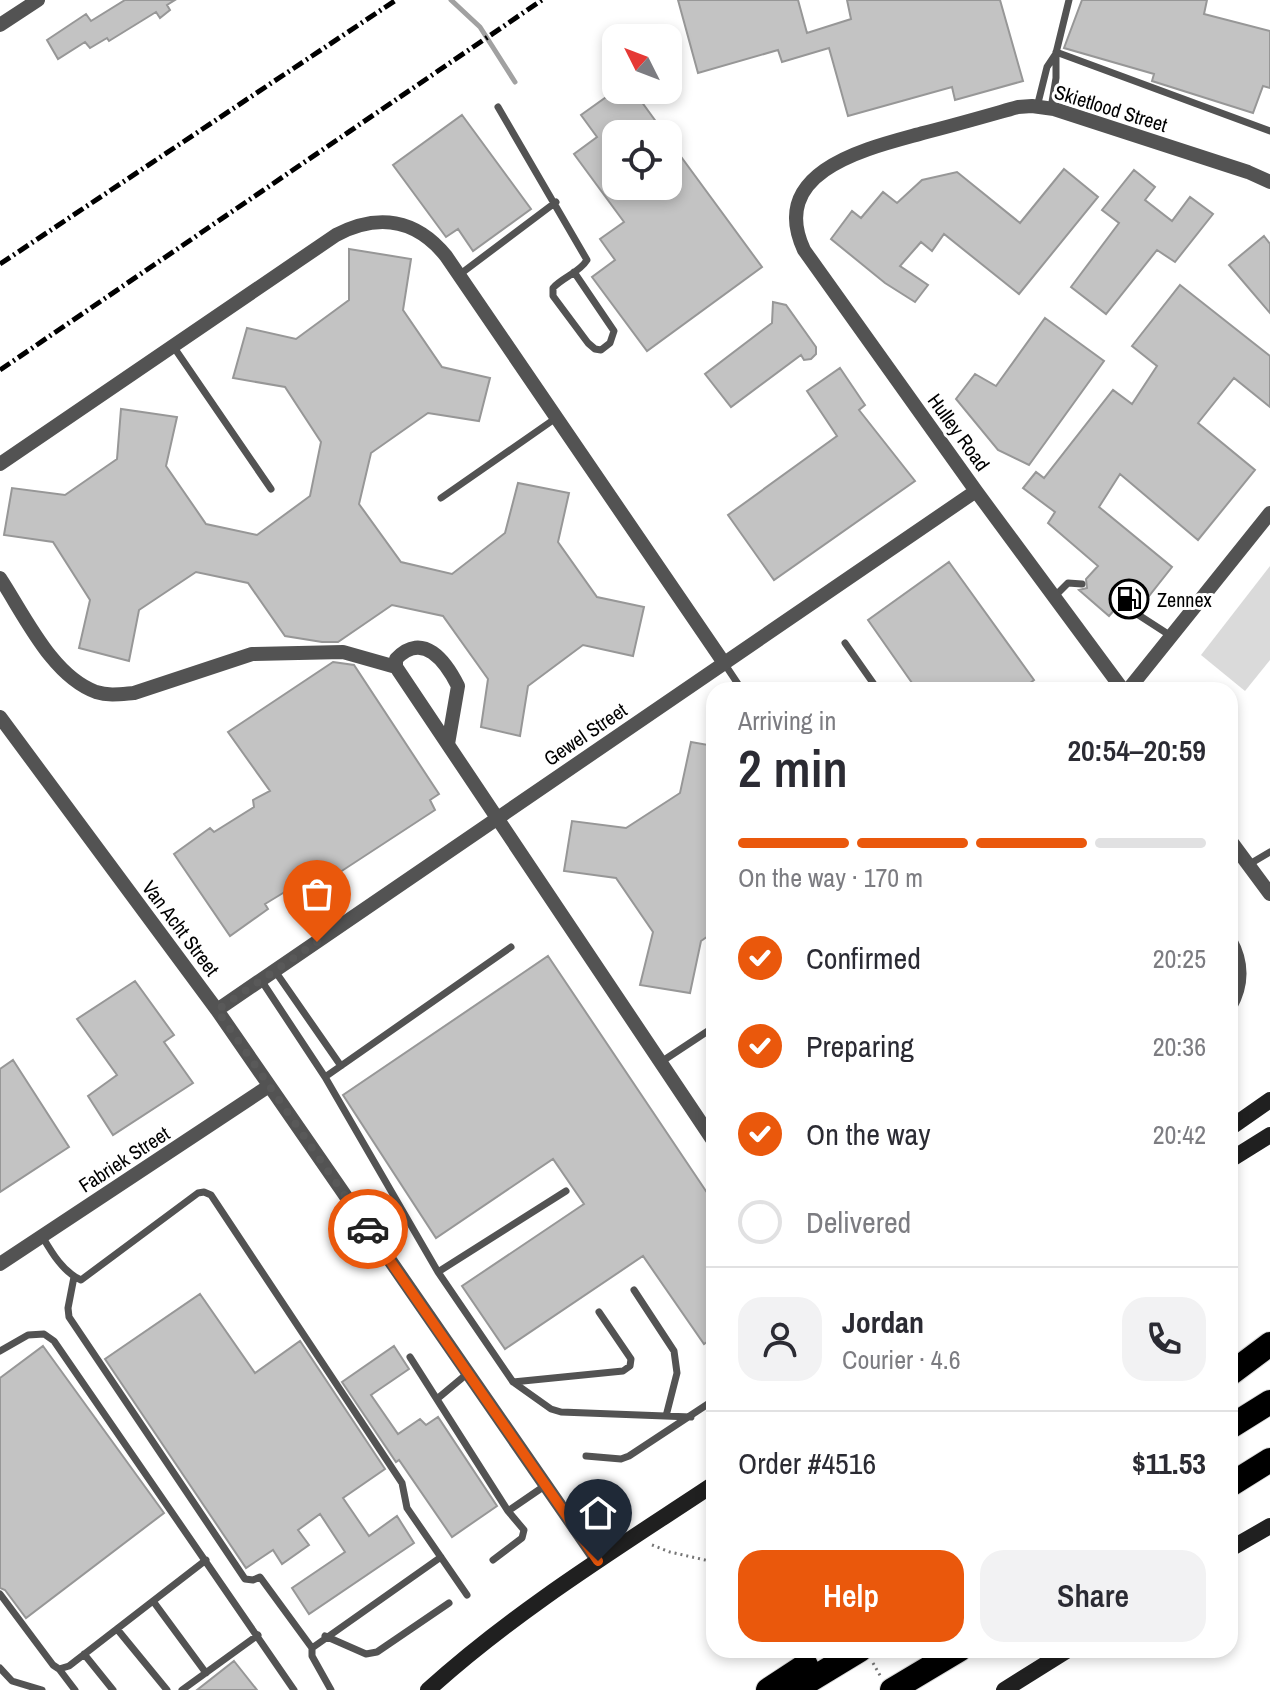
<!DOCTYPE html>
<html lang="en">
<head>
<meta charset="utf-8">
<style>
  :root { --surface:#fff; --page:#f2f2f3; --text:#2b2b33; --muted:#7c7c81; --line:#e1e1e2; --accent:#ea580c }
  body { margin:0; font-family:"Archivo Narrow",sans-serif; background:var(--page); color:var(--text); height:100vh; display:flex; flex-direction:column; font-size:30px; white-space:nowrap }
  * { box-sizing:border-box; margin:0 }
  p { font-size:26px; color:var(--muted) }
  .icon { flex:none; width:44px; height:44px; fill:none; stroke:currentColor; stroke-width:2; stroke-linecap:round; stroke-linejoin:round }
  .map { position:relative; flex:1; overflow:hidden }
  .side { position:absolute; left:706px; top:682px; width:532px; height:976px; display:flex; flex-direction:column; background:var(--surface); border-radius:24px; box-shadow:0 4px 12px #0003 }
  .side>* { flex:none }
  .needle { width:52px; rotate:312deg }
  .fabs { position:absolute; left:602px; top:24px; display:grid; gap:16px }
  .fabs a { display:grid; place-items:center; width:80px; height:80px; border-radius:16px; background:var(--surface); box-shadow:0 4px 12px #0003; font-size:40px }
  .pin { position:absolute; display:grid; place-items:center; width:68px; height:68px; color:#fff; margin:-82px -34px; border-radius:50% 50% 50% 0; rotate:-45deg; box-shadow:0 0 8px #0007 }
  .pin .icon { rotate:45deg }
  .courier { position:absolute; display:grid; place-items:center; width:80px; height:80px; margin:-40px; border:6px solid #ea580c; border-radius:50%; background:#fff; color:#222; box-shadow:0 2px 10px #0007 }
  .overview em { font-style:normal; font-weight:600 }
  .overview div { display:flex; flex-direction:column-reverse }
  .overview { display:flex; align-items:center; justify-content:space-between; height:136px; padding:0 32px }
  h1 { font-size:52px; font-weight:600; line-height:60px }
  .bar { display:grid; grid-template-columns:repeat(4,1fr); gap:12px 8px; align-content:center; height:96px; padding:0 32px }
  .bar i { height:10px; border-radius:6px; background:var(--line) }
  .bar .active { background:var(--accent) }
  .bar p { grid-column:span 4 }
  .line { display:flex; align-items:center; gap:20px; padding:0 32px; border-top:2px solid var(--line) }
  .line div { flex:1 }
  .round { display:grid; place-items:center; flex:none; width:84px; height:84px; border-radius:24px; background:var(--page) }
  ol { padding:0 32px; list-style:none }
  li { display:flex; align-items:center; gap:24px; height:88px }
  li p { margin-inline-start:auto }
  li .icon { padding:8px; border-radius:50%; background:var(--accent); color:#fff; stroke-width:4 }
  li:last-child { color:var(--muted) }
  li i { width:44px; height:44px; border:4px solid var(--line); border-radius:50% }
  .action { display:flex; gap:16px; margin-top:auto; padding:16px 32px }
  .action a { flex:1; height:92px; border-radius:24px; background:var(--accent); color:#fff; font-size:32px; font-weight:600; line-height:92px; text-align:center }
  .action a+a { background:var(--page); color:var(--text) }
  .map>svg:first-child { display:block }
  .green { fill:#dadada }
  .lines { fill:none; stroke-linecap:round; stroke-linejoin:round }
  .stream { stroke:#a1a1a1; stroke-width:5 }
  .building { fill:#c3c3c3; stroke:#979797; stroke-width:2 }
  .motorway-casing { stroke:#dbdbdb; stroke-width:26 }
  .path { stroke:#757575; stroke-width:3; stroke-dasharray:2 4; stroke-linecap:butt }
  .service { stroke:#535353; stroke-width:7 }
  .minor { stroke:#535353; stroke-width:14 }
  .secondary { stroke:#202020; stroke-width:16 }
  .motorway { stroke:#000; stroke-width:24 }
  .rail { stroke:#000; stroke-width:5; stroke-dasharray:12 4 2 4; stroke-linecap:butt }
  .done { stroke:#595959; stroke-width:8; stroke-dasharray:0 14.4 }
  .route { stroke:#ea580c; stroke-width:10 }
  .labels { text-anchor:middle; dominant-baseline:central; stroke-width:6; stroke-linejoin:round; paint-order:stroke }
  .street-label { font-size:20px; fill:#000; stroke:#fff }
  .poi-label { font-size:20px; fill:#000; stroke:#fff; text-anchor:start }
</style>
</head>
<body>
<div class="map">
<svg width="1270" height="1690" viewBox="0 0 1270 1690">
  <rect width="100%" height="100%" fill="#fff"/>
  <!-- green -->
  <path class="green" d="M1270,566V660L1245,691L1201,655Z"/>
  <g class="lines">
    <!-- stream -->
    <path class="stream" d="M451,0L480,27L515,82"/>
  </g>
  <!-- building -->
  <path class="building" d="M125,0H175L167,5L170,10L160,18L156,12L109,41L107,38L90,48L85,42L58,59L47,40L86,14L91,21Z
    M678,0H798L807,33L851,19L847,0H1000L1023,81L955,100L952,87L848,116L829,48L782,62L778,50L698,73Z
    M1082,0H1207L1204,14L1270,31V88L1263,86L1253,113L1152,81L1154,74L1064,48Z
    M616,90H633L665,134H616V186H668V139L762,267L647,351L592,277L615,260L600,239L624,222L574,154L597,137L581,115Z
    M462,115L531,209L473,251L458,229L446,237L393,165Z
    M1064,169L1098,197L1019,294L944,234L932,251L921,242L900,266L928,285L915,302L885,283L831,239L852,211L861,218L883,192L897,203L922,180L957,172L1020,223Z
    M1134,170L1155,187L1145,200L1172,221L1190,197L1213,214L1175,262L1157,250L1106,314L1071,287L1119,223L1102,210Z
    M1264,236L1270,244V313L1229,265Z
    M349,249L411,259L403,310L442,367L490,378L479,421L428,413L371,453L359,504L401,562L452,574L505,533L518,483L569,493L558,542L597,597L644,607L633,656L583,645L528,686L520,736L481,727L488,679L443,616L392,605L338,642H322L285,636L248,583L196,572L139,610L129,661L79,648L90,600L53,542L4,535L12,488L65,495L117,459L121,409L177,417L166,466L206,524L257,535L310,496L321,442L285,387L233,378L247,328L296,339L349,300Z
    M1180,285L1270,356V407L1234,378L1198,423L1255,470L1198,540L1120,474L1099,507L1172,567L1145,601L1132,591L1125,598H1116L1114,602L1116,608L1109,616L1079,590L1087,588L1086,579L1098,566L1048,523L1055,512L1023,488L1036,472L1044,478L1113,390L1132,404L1157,366L1132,346Z
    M773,302L786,305L816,347V354L811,359L804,360L801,355L731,407L705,374L772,323Z
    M1045,318L1104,361L1029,465L998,450L956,399L975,374L996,386Z
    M840,368L865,405L859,410L915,481L774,580L728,515L837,436L807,391Z
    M949,562L1034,680L1021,690H917L868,620Z
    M333,662L354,665L439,794L430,800L435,810L331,878L324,868L265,904L268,909L230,936L174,854L210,828L214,832L254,807L253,800L270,791L228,732Z
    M691,742L714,746V932L701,941L690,993L640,985L653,932L616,878L564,871L572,821L626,828L680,793Z
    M548,956L714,1203V1337L704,1344L643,1256L505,1349L462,1286L584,1204L553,1159L436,1238L343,1095Z
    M135,981L174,1035L164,1042L193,1083L113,1135L88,1096L117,1075L77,1019Z
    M13,1060L69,1147L0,1192V1069Z
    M200,1294L255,1373L300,1341L385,1469L343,1498L369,1536L397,1516L414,1543L309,1614L292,1588L345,1552L320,1514L298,1530L309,1545L282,1564L273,1550L246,1568L105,1359Z
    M43,1346L164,1513L26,1618L5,1590L0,1588V1378Z
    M394,1346L409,1369L371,1395L398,1434L420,1419L426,1425L438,1417L497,1506L452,1537L399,1460L396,1462L342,1382Z
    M234,1661L257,1690H197Z"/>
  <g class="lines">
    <defs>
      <path id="motorway" d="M1230,1374L1270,1344
        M1230,1427L1270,1402
        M1230,1485L1270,1460
        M768,1690L806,1665
        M794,1690L860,1650
        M892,1690L959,1650"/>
    </defs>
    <!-- motorway casing -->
    <use href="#motorway" class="motorway-casing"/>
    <!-- path -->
    <path class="path" d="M652,1545L670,1552L714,1562
      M873,1663L881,1677"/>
    <!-- service -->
    <path class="service" d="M1056,52L1270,131
      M498,107L587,260C579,273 563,277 553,288V296L588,343L595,349L601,350L610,343L614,331L574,272
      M1037,107L1047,67L1055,55
      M1051,108L1056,78V53L1069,0
      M459,275L556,202
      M173,346L271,489
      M441,498L556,418
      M1054,597L1068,583L1082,584
      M1120,603L1171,636
      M845,643L878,690
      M724,663L742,690
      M1248,865L1270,852
      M275,971L341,1066
      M261,980L325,1077L438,1272L513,1382L551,1409L561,1412L691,1417
      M661,1062L714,1027
      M325,1077L511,947
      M42,1236C52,1253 63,1272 81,1280L198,1193L204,1192L211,1195L402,1483L407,1508L467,1595
      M438,1272L566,1191
      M74,1277L68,1308L69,1317L245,1579L253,1580L260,1577L312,1648
      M634,1290L674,1351L677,1373L666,1416
      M0,1351L28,1335L44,1334L54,1341L294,1690
      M410,1357L508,1511L524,1530L522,1538L493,1560
      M513,1382L623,1371L630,1366L631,1359L599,1312
      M437,1399L468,1373
      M586,1456L621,1459L629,1456L714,1400
      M508,1511L546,1485
      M0,1594L53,1665L59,1669L69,1666L206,1560
      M153,1601L206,1673
      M117,1629L167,1690
      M325,1636L366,1654L377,1652L449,1603
      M84,1654L113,1690
      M0,1668L12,1681L42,1690
      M59,1669L75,1690
      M182,1690L258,1635
      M331,1690L312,1656V1648L441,1557"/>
    <!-- minor -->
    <path class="minor" d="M0,25L38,0
      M0,464L336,235C378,213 416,219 446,256L724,663
      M0,578C25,616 52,676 96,692C109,696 121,694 134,693L252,654L343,652L396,667
      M1123,690L976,491L804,250C767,170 869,148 923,133C955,125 986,116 1018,107L1032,106L1054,109L1248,172L1270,182
      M1128,690L1270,513
      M0,717L217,1010L598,1561
      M448,744L458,686C446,662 423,630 396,659V667L714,1142
      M1230,840L1270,894
      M1230,940C1243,963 1243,984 1230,1007
      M217,1010L976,491
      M0,1264L269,1086"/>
    <!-- secondary -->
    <path class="secondary" d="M1230,1128L1270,1100
      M1230,1160L1270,1135
      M1230,1549L1270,1526
      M428,1690C515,1611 616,1549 714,1484
      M1004,1690L1068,1650"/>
    <!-- motorway -->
    <use href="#motorway" class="motorway"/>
    <!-- rail -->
    <path class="rail" d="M0,264L396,0
      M0,370L542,0"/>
  </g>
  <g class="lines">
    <!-- done -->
    <path class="done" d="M317,942L217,1010L368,1229"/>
    <!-- route -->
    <path class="route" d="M368,1229L598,1561"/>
  </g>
  <!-- icons -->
  <defs>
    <symbol id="fuel-ring" viewBox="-11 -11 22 22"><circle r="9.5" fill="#fff" stroke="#000" stroke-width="1.5"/><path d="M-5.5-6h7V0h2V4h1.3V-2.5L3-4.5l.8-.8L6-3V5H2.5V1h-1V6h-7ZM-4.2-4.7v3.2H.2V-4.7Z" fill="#000"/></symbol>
  </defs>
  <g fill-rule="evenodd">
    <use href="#fuel-ring" x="1107" y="577" width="44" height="44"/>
  </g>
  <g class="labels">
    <!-- street labels -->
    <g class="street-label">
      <text transform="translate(1111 108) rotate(17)">Skietlood Street</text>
      <text transform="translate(959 432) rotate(54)">Hulley Road</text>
      <text transform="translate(585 734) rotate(-34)">Gewel Street</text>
      <text transform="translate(181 928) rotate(53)">Van Acht Street</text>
      <text transform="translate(124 1159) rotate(-33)">Fabriek Street</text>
    </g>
    <!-- poi labels -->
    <g class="poi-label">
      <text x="1157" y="599">Zennex</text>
    </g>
  </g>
</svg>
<div class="fabs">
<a><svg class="needle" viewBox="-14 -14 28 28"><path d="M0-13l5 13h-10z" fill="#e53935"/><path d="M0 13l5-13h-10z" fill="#7c7c81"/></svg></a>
<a><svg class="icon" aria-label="locate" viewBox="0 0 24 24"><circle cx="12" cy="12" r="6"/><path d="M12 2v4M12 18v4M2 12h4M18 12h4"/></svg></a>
</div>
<div class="pin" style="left:317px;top:942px;background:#ea580c"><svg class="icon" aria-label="bag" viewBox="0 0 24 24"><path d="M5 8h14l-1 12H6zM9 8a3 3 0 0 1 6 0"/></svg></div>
<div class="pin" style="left:598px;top:1561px;background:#1f2937"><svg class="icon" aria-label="home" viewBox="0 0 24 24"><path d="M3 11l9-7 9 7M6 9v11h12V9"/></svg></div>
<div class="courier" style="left:368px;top:1229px"><svg class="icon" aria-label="car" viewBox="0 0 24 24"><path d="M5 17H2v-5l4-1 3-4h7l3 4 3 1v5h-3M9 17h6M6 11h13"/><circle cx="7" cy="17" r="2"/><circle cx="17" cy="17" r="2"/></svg></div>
<section class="side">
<div class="overview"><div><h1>2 min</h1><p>Arriving in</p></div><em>20:54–20:59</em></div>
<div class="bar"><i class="active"></i><i class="active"></i><i class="active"></i><i></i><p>On the way · 170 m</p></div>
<ol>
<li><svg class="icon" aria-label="check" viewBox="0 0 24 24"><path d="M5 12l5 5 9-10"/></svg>Confirmed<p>20:25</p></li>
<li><svg class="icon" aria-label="check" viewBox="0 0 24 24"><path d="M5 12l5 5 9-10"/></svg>Preparing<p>20:36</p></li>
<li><svg class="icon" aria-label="check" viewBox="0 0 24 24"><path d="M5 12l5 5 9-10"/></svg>On the way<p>20:42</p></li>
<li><i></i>Delivered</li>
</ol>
<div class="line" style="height:144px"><a class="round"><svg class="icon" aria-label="person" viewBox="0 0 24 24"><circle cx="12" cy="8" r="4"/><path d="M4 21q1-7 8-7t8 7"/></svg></a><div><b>Jordan</b><p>Courier · 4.6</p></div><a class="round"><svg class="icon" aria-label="phone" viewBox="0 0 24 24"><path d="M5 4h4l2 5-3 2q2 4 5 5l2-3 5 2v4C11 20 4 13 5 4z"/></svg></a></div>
<div class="line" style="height:104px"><div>Order #4516</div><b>$11.53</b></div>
<div class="action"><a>Help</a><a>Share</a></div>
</section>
</div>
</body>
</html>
